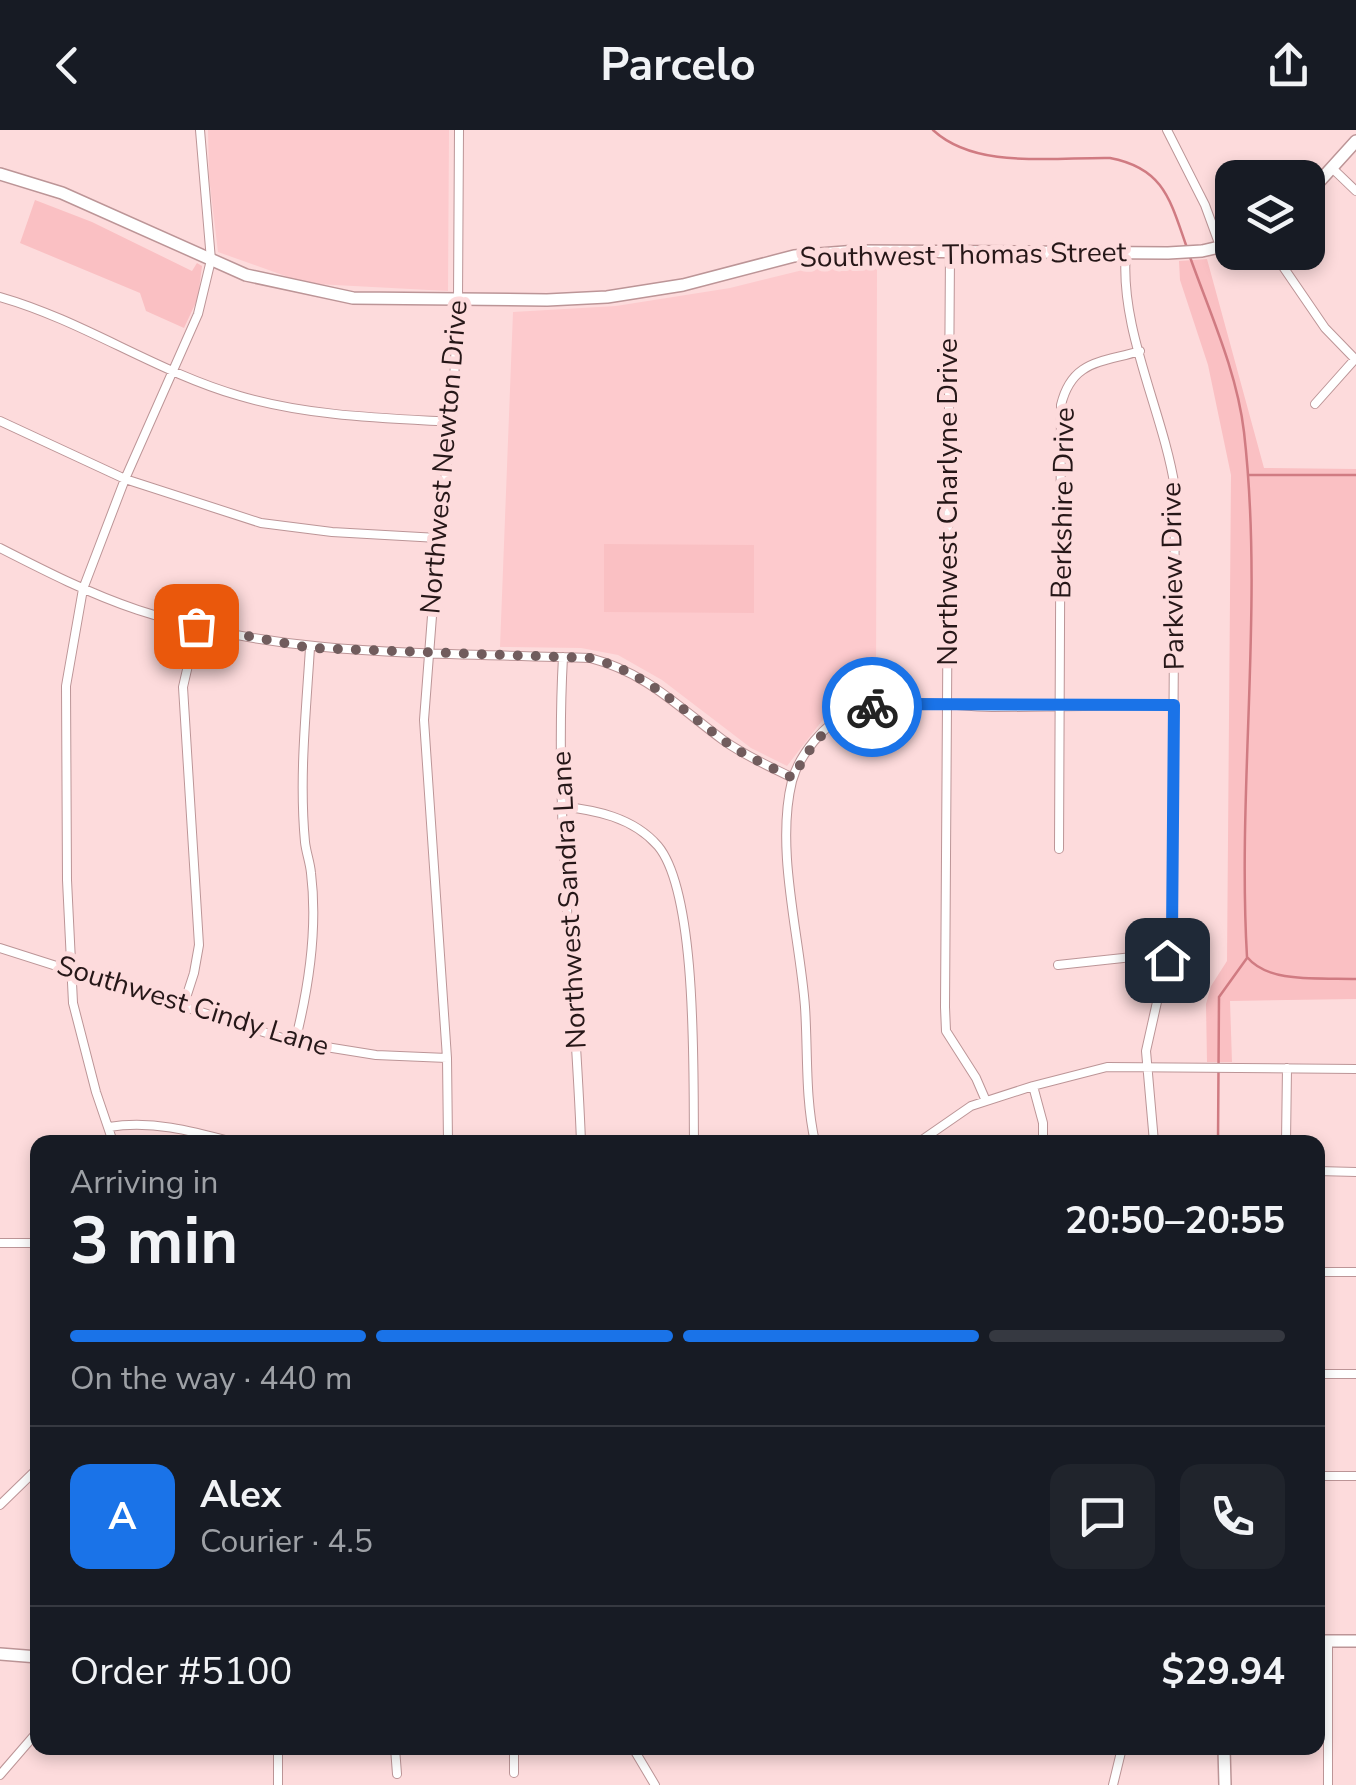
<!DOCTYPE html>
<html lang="en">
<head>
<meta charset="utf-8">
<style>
  :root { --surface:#171b24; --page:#20242c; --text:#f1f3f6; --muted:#9ea1a6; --line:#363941; --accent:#1a73e8 }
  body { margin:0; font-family:"Nunito Sans",sans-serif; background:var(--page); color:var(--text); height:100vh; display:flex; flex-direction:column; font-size:38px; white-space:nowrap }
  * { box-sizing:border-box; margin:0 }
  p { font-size:32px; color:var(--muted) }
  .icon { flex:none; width:55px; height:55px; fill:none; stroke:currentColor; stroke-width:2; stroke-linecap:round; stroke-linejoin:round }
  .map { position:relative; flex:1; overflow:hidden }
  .sheet { position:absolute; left:30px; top:1005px; width:1295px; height:620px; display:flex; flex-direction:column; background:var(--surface); border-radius:20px; box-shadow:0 5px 15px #0003 }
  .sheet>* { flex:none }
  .tools { position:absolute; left:1215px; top:30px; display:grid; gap:20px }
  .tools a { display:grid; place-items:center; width:110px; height:110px; border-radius:20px; background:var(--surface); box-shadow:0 5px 15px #0003; font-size:50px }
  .pin { position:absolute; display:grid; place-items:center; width:85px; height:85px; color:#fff; margin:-42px; border-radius:20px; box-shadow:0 5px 15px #0006 }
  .courier { position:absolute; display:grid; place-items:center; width:100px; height:100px; margin:-50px; border:8px solid #1a73e8; border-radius:50%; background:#fff; color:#222; box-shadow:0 2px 12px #0007 }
  .summary em { font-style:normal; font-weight:700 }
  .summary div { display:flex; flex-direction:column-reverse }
  .summary { display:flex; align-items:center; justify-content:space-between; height:170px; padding:0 40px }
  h1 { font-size:65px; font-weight:700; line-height:75px }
  .bar { display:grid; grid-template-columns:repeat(4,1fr); gap:15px 10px; align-content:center; height:120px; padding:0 40px }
  .bar i { height:12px; border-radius:8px; background:var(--line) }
  .bar .active { background:var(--accent) }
  .bar p { grid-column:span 4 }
  .line { display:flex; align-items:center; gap:25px; padding:0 40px; border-top:2px solid var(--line) }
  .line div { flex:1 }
  .round { display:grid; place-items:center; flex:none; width:105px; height:105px; border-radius:20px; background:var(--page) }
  header { display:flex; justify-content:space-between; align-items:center; height:130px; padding:0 40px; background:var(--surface); font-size:45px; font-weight:700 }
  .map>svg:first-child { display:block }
  .built { fill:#fdcacd }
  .green { fill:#fac0c3 }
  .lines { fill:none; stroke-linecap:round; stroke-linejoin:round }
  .stream { stroke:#d07b82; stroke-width:2.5 }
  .street-casing { stroke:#bc9597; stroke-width:10 }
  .secondary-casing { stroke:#bc9597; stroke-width:14 }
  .street { stroke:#fff; stroke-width:8 }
  .secondary { stroke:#fff; stroke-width:11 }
  .done { stroke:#715c5d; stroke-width:10; stroke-dasharray:0 18 }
  .route { stroke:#1a73e8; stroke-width:12 }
  .labels { text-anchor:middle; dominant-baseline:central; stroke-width:10; stroke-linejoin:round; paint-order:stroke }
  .street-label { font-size:28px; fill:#261718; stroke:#fddbdc }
</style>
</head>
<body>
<header><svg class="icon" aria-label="back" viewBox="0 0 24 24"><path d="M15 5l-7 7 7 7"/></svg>Parcelo<svg class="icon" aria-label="share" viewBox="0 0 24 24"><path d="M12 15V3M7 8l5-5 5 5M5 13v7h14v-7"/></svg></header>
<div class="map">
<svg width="1356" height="1655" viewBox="0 0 1356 1655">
  <rect width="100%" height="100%" fill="#fddbdc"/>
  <!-- built -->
  <path class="built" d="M208,0H449L448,161L316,154L291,148L218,122L209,47Z
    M877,135L876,565L847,571L825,587L787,636L751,618L662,550L618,525L581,518L500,517L513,182L616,176L730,158L807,139Z"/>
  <!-- green -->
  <path class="green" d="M35,70L92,92L192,141L197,133L202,136L198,168L184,198L146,181L140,163L20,113Z
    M1207,129L1264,338L1356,339V869L1230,871L1232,932H1207L1206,874L1211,856L1227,831L1231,345L1208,235L1180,150L1179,131Z
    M604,414L754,415V483L604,482Z"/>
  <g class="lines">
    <!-- stream -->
    <path class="stream" d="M933,0C976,40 1054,27 1110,28C1163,38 1170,69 1186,115
      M1190,127C1210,183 1237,242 1244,302C1264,476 1237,653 1247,827C1270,855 1323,847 1356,849
      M1248,345H1356
      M1218,1012L1219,867L1247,828"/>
    <defs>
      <path id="street" d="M1167,0L1205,75L1220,116
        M1332,38L1356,61
        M950,122L945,877L946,901L976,948L986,971
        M1126,122C1119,199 1163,281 1175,358L1172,805L1146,921L1154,1012
        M1273,122L1325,198L1356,230
        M0,167C84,191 156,242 240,266C308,286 381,288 452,292
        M1315,274L1355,229
        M0,291L125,349L261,393L332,402L438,408
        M0,418C45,441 90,464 138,480C284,529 438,522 590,528C647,543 677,576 723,610C745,626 769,636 793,648
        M563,527C554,689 575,850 581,1012
        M560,676C595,680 633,687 658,716C698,764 693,947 694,1012
        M1059,719L1061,275C1072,230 1101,233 1140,221
        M0,818L295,912L376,925L447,928
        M1058,835L1151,825L1167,829
        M183,877L194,843L199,815L183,557L197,496
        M295,912C309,857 318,800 311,743C310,732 306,722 305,712C299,648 306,582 310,518
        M1033,956L1043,993V1012
        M109,997C152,990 192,1001 233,1012
        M113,1012L96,962L73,873L67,750L66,556L83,459L125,349L198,184L211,130L200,0
        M448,1012L447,928L424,590L438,408L452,292L458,170L459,0
        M815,1012C805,968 808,922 805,877C800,807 775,720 792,651C799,625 825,593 849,583C893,565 947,576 992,577C1053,577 1114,575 1174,575
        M919,1012L971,976L1033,956L1107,937L1356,939
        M1286,1012L1287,938
        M1318,1041L1356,1042
        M0,1113H38
        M1318,1142H1356
        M1318,1244H1356
        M1318,1346H1356
        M0,1375L38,1338
        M395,1618L397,1644
        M514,1618V1643
        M633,1618L655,1655
        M0,1645L38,1601
        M278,1655V1618
        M1113,1655L1122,1618
        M1328,1655V1511"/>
      <path id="secondary" d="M0,44L62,63L246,145L353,168L547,170L607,167L683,155L794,126L857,121L1168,123L1202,121L1232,114
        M1308,64L1356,11
        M1318,1511H1356
        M0,1524L38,1527
        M1224,1618L1225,1655"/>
    </defs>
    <!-- street casing -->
    <use href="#street" class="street-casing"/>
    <!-- secondary casing -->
    <use href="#secondary" class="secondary-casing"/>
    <!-- street -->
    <use href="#street" class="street"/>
    <!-- secondary -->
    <use href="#secondary" class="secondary"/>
  </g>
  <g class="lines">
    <!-- done -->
    <path class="done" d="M196,496L310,518L590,528C647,543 677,576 723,610C744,626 769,636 793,648C811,613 832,586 872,577"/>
    <!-- route -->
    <path class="route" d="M872,577L895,574L1174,575L1172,805L1167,830"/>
  </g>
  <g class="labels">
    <!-- street labels -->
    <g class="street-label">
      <text transform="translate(963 125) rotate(-1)">Southwest Thomas Street</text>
      <text transform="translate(444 327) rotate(-85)">Northwest Newton Drive</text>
      <text transform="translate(948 372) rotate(-90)">Northwest Charlyne Drive</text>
      <text transform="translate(1063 373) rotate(-89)">Berkshire Drive</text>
      <text transform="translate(1173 446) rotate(-91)">Parkview Drive</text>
      <text transform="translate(569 770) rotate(-93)">Northwest Sandra Lane</text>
      <text transform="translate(193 876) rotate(17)">Southwest Cindy Lane</text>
    </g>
  </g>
</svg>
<div class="tools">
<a><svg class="icon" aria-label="layers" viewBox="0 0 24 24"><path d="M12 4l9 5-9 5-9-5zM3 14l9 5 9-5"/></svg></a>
</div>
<div class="pin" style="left:196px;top:496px;background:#ea580c"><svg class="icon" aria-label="bag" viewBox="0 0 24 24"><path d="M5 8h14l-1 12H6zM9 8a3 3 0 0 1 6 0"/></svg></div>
<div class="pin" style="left:1167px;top:830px;background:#1f2937"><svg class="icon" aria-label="home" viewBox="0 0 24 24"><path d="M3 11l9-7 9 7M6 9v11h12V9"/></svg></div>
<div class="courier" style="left:872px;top:577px"><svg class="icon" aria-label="bike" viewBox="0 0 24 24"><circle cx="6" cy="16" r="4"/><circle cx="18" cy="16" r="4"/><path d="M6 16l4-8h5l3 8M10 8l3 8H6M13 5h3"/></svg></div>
<section class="sheet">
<div class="summary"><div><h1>3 min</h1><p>Arriving in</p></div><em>20:50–20:55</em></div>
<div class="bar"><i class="active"></i><i class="active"></i><i class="active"></i><i></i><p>On the way · 440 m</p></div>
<div class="line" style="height:180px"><b class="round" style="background:var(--accent);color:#fff">A</b><div><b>Alex</b><p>Courier · 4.5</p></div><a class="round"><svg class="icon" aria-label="chat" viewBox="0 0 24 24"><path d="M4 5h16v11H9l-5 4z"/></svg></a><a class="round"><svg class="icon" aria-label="phone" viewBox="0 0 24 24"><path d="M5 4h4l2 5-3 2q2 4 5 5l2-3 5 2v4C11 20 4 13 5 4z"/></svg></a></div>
<div class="line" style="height:130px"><div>Order #5100</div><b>$29.94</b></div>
</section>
</div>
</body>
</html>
